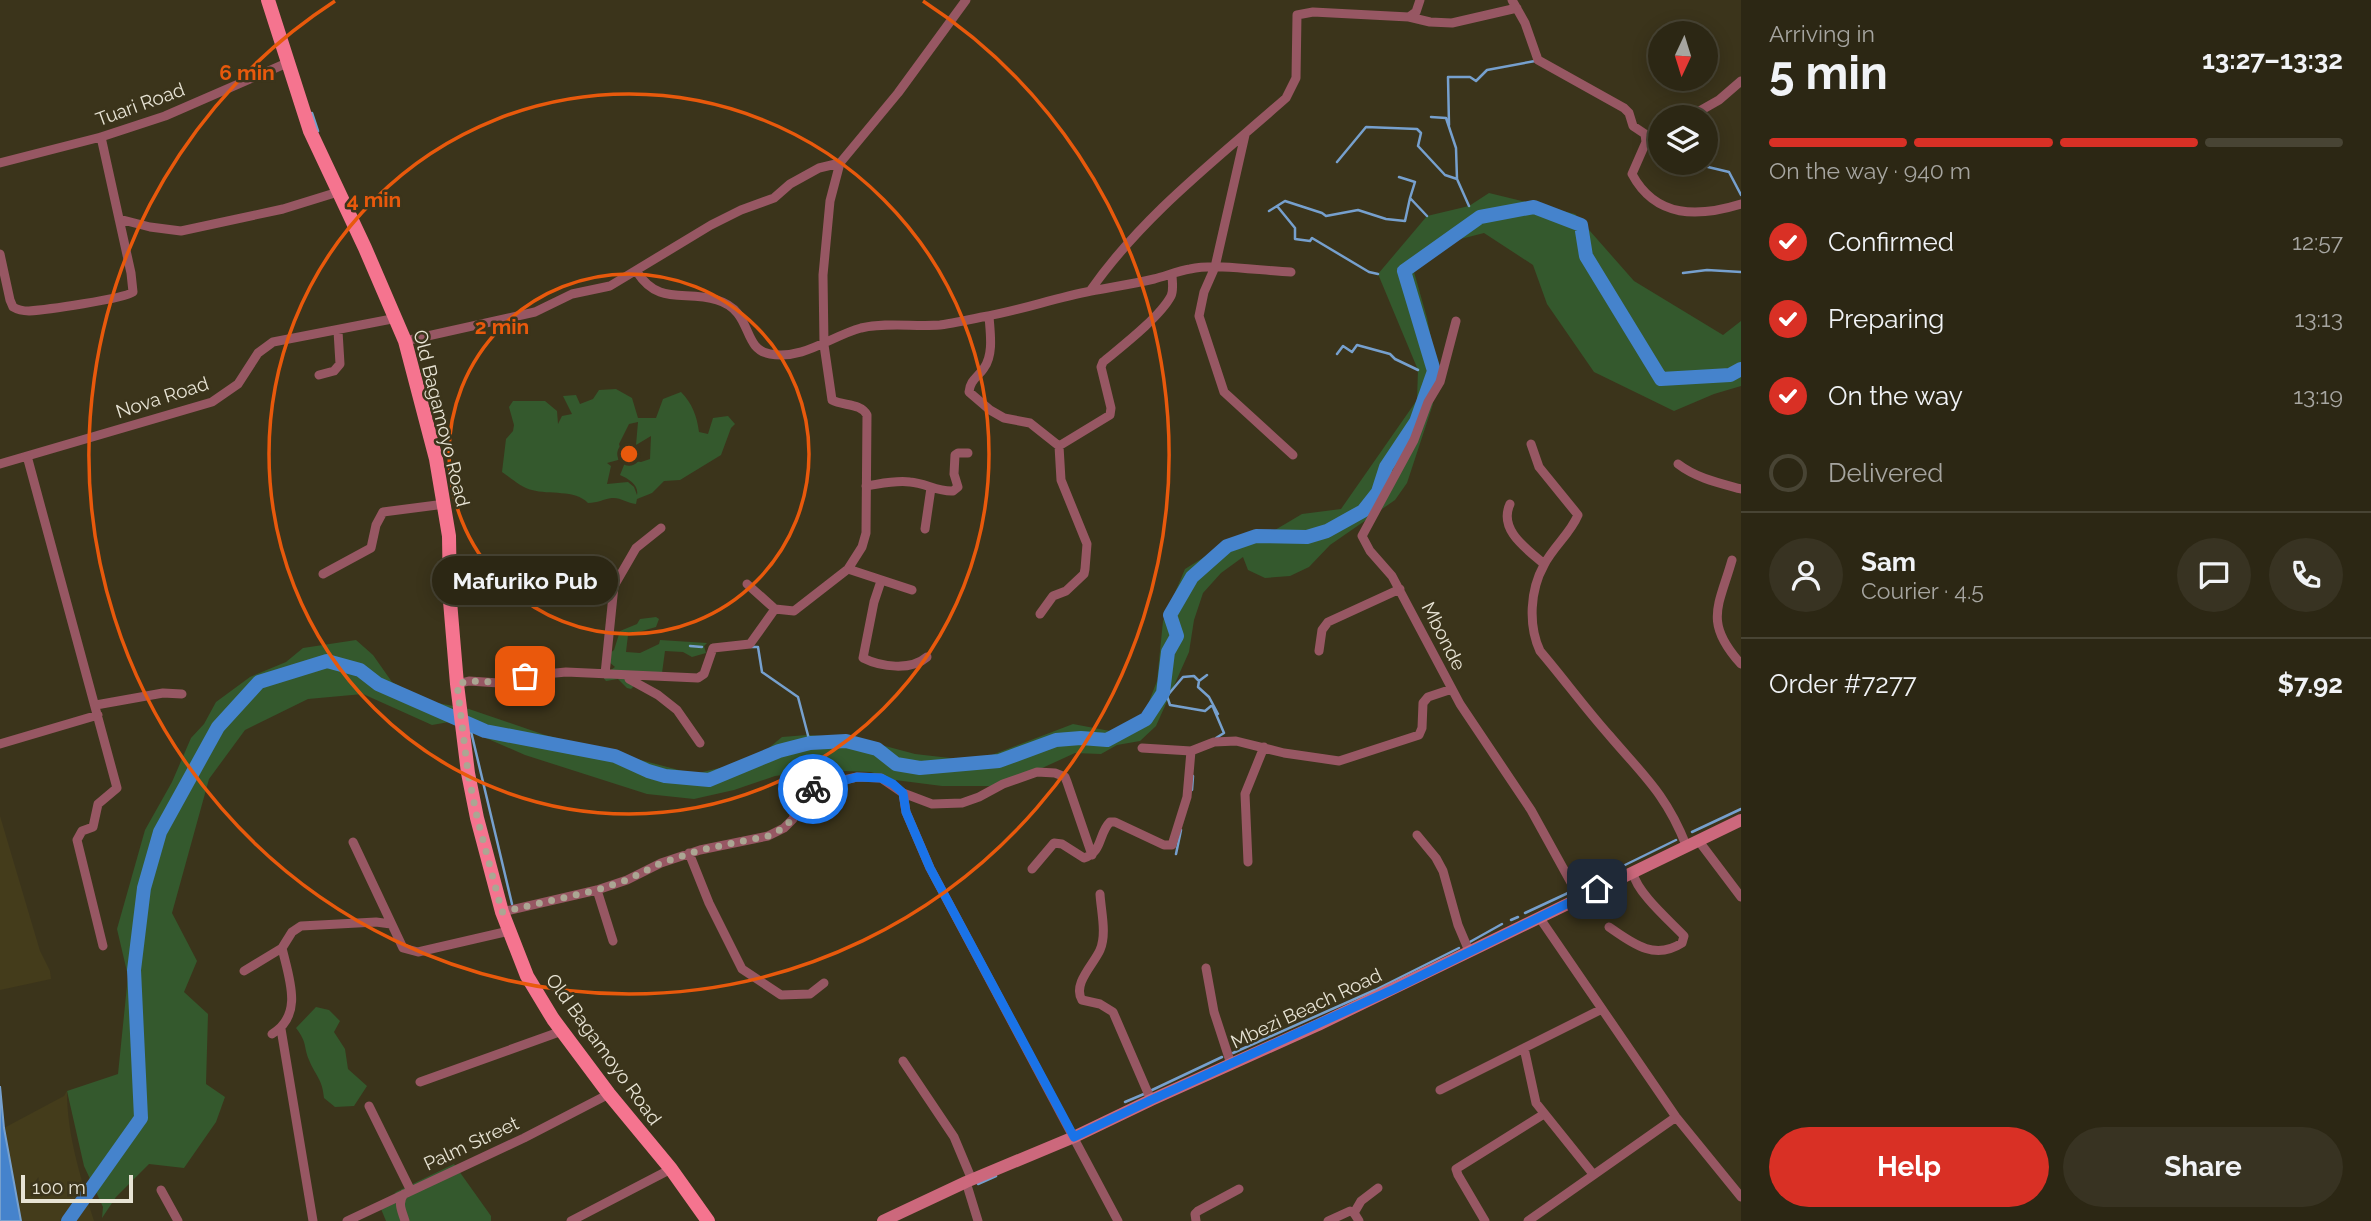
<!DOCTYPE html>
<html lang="en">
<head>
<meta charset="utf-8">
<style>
  :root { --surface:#2c2714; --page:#383322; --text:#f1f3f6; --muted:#a6a5a0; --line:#484434; --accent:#d93025 }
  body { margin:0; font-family:Raleway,sans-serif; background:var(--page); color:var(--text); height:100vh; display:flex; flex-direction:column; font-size:26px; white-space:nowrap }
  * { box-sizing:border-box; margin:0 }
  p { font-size:23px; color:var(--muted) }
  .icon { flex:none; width:38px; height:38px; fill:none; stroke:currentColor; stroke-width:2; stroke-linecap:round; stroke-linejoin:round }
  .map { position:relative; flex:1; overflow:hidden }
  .sheet { display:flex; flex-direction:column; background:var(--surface); width:630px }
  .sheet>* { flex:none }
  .needle { width:46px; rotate:184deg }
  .fabs { position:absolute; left:1648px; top:21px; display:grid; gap:14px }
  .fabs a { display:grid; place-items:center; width:70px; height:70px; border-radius:50%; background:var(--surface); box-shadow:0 4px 18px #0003,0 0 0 2px var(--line); font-size:35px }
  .scale { position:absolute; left:21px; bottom:18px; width:112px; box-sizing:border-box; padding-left:7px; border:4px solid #e7e3d4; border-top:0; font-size:19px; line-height:24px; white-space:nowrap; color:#e7e3d4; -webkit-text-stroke:5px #3b341b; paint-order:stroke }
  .pin { position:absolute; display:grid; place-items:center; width:60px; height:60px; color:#fff; margin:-30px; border-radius:14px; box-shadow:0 4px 10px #0006 }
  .courier { position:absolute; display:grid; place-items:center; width:70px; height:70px; margin:-35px; border:5px solid #1a73e8; border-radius:50%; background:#fff; color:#222; box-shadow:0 2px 9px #0007 }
  .bubble { position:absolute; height:49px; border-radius:24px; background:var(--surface); box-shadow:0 4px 18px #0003,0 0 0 2px var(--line); font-size:23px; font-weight:700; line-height:49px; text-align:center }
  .headline em { font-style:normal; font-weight:700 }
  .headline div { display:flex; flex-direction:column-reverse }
  .headline { display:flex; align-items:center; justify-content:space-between; height:119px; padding:0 28px }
  h1 { font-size:46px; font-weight:700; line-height:52px }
  .bar { display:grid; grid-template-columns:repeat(4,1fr); gap:10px 7px; align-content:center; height:84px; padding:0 28px }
  .bar i { height:9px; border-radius:5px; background:var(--line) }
  .bar .on { background:var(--accent) }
  .bar p { grid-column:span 4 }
  .line { display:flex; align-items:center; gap:18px; padding:0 28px; border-top:2px solid var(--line) }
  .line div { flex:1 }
  .round { display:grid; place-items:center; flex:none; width:74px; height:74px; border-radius:37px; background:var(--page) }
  ol { padding:0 28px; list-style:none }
  li { display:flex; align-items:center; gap:21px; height:77px }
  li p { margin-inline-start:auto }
  li .icon { padding:7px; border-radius:50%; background:var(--accent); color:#fff; stroke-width:4 }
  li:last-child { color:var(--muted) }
  li i { width:38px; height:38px; border:4px solid var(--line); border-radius:50% }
  .action { display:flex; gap:14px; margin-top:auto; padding:14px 28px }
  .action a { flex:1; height:80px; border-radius:42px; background:var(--accent); color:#fff; font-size:28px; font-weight:700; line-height:80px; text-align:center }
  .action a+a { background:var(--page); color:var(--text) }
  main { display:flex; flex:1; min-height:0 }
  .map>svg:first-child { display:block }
  .green { fill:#34592d; fill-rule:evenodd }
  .sand { fill:#443c1b }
  .water { fill:#4583cc; stroke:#76a0ce; stroke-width:2 }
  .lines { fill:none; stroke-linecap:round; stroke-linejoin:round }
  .stream { stroke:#76a0ce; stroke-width:2.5 }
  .river { stroke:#4583cc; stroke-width:14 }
  .street { stroke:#975763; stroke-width:9 }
  .secondary { stroke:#cc687c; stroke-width:12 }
  .primary { stroke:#f5748f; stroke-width:14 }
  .done { stroke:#aba693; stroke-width:7; stroke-dasharray:0 12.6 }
  .route { stroke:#1a73e8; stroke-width:9 }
  .ring { fill:none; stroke:#e8590c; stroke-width:3.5 }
  .labels { text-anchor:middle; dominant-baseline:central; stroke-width:5; stroke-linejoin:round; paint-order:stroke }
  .street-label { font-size:19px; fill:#e7e3d4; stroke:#3b341b }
  .centre { fill:#e8590c; stroke:#3b341b; stroke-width:3.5 }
  .ring-label { font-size:21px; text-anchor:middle; font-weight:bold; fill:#e8590c; stroke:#3b341b; stroke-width:5; stroke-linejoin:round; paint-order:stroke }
</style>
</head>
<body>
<main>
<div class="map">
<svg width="1741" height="1221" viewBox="0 0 1741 1221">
  <rect width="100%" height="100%" fill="#3b341b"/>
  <!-- green -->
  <path class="green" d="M1489,193L1575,214L1634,281L1723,335L1741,321V386L1714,394L1674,411L1594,372L1547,304L1533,265L1484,233L1445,243L1414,272L1427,318L1435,358L1433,404L1407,483L1395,500L1330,545L1309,567L1290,576L1265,578L1248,570L1243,557L1221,573L1203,593L1194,620L1189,652L1156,726L1140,741L1117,745L1101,754L1075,753L1040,769L995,786H942L895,780L871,772L818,770L775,776L734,790L694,799L647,794L525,755L449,722L432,725L363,694L308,699L245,730L209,779L172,913L197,961L184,992L208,1014L206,1084L225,1097L216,1122L184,1168L149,1164L116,1197L102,1218L103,1207L84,1166L67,1091L118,1074L128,976L117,929L145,830L172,782L191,738L204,724L216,702L250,677L286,662L303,648L356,640L373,655L392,682L427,701L469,709L545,735L694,774L754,760L782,737L807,735L855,738L915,754L976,761L1073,724L1110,731L1135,724L1145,712L1157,681L1163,621L1185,569L1222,546L1275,530L1302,514L1341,509L1417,400L1418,370L1378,274L1427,216L1469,206Z
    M616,389L632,398L638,418H656L663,399L681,392C692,403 697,416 699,432L708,434L713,418L728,416L735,424L731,428L721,455L680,480L664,481L652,493L637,499L636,504C627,503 620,497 612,498C603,499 598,503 588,503C575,489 549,495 532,490C522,488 511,478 502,472L506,439L513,431L514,425L509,407L513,401H545L557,411L558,424L562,416L572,414L563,396L576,395L580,404L593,399L599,390ZM638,422L636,445L651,436L650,459L641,462L626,460L620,475C629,479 639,485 637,495L634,487L628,482L607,484L611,466L607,463L618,460L622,455L619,444L629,424Z
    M656,617L659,619L656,627L628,635L626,652L640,653L659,644L660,640L707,643L704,646L706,653L692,657L683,652L665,651L662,673L636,671L634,686L631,689L627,688L618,679L606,681L602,676L615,667L608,661V655L614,650L620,631L637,624L640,619Z
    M316,1007L329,1010L340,1021L334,1032L345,1049L348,1069L367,1086L354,1106L335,1107L324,1098C322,1078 316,1077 309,1060C303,1045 308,1044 296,1028Z
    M454,1164L491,1216V1221H386L381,1209L396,1192Z"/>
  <!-- sand -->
  <path class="sand" d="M0,816L40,951L50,971L51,979L0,990Z
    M67,1091C67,1136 81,1178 94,1221H21L4,1128L64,1096Z"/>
  <!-- water -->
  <path class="water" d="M0,1086L4,1128L21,1221H0Z"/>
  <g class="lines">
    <!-- stream -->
    <path class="stream" d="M312,113L318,131
      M1431,117L1446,118L1456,148L1457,179
      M1449,125L1448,77H1470L1476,81L1487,70L1535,61
      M1706,161L1708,167L1729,172L1741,195
      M1337,162L1366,127L1417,129L1421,133L1418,146L1445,175L1457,179L1469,206
      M1399,177L1415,182L1410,198L1427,216
      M1277,206L1285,201L1322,213L1326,216L1358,210L1386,219L1405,221L1410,198
      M1269,211L1277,206L1295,228V239L1310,241L1312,238L1369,272L1378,274
      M1683,273L1707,270L1741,272
      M1337,354L1343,346L1352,352L1357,345L1390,354L1395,359L1418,370
      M690,646L702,647
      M751,647H758L762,672L798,697L810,743
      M1199,681L1198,687L1209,697L1218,714
      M1167,696L1170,705L1205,711L1211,706L1213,707L1224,733L1216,738
      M1155,705L1167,696L1183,677L1194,676L1199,681L1207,675
      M469,723L512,904
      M1192,790L1193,776
      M1692,832L1741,809
      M1176,854L1181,830
      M1578,888L1676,840
      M1525,913L1568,893
      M1511,920L1518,917
      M1468,943L1502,924
      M1233,1053L1375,990L1459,948
      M1150,1091L1222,1057
      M1125,1102L1144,1094
      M978,1184L996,1176"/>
    <!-- river -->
    <path class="river" d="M68,1221L141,1118L134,970L144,888L160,832L218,727L259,682L327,661L360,670L378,684L485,731L615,756L648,771L665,776L709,780L779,751L810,743L846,741L877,749L896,764L920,768L999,761L1056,740L1081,738L1107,740L1146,719L1163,693L1168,652L1177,636L1170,615L1192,577L1227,546L1256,536L1307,537L1327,531L1363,511L1378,492L1386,467L1416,422L1434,371L1404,271L1480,217L1534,207L1581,225L1586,256L1661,379L1730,375L1741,369"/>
    <!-- street -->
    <path class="street" d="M1512,0L1525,23L1538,60L1624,108L1629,113L1633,126L1645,134L1646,142L1632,174C1656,219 1699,217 1741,204
      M1409,17L1430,22L1452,23L1517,8
      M1689,117L1719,100L1741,81
      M1245,135L1215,267L1204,292L1199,316L1224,392L1293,455
      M1647,138L1661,130
      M0,163L101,137L165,116L287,63
      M119,219L150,227L181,231L283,209L338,192
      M0,254L10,300L13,307C18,310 23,311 29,311C44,310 124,299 133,292L131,273L101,137
      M637,272C659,306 684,290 717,300C754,311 741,349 770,354C804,360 831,336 861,328C887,322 914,327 940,325C954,323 968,320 982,317C1019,311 1054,298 1091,291C1112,287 1133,284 1154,279C1166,276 1178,271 1190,269C1217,263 1261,271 1291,272
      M1090,291C1143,215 1217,159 1286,98L1296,78L1297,15L1313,12L1409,17L1416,12L1420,0
      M989,316C990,332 994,354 984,368C978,377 970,380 969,392L990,410L1004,418L1030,423L1059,446L1110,415L1111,408L1101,367L1103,362C1121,347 1160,317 1171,296C1174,290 1172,281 1172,274
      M1456,321L1440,382L1428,402L1414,440L1362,536L1370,551L1392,576L1460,704L1531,810L1579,897
      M405,341L535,312L572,294L610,286L711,225L741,210L774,198L790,184L819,168L840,163
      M319,375L334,371L340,364L338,331
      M1531,444L1539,467L1578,515C1570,534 1553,547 1544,565C1530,590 1528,625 1540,651C1563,678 1585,708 1609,735C1643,775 1666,794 1686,845
      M27,456L117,788L98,804L93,827L82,831L77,840L103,946
      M0,464L212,402L238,384L258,353L273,342L397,318
      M1678,464C1696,478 1719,483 1741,489
      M866,486C880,484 895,480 910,482C925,483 938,492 953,491L958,487L954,474L955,455L958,453H968
      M1510,504C1498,530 1527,549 1544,564
      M925,529L931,488
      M1732,560C1719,606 1703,622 1741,664
      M848,569L912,590
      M323,574L371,548L376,525L383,512L445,504
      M881,581L874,602L863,658C881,667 911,671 927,657
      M747,584L775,609L794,611L848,569L862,547L866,533L867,415C861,403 843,406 832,400L824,345L823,275L830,201L840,163L898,93L966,0
      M1040,614L1053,596L1066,591L1084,574L1085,569L1087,544L1061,480L1059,446
      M1319,651L1322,630L1328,622L1400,589
      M605,674L614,586L636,548L661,528
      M629,679L658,695L677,710L700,743
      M457,684L469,681L499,683L525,676L566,672L698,678L704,674L713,648L750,644L775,609
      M96,705L163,693L182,694
      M0,744L98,715
      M1142,748L1191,751L1214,742L1236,741L1284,753L1339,761L1419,735L1422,728L1423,703L1428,697L1452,689
      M903,793L906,812L930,868L1118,1221
      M1417,835L1436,858L1443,871L1458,925L1469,951
      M1698,840L1741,897
      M353,842L403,948L418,952L509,931
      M689,853L709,903L742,969L781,995L810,994L824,983
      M1248,862L1245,794L1264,747
      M1032,869L1054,843L1062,844L1084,858C1103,852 1098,834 1110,822H1115L1164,845H1172L1187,797L1191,751
      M597,890L613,941
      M1100,894C1101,911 1107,934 1100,950C1094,964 1072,984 1082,1000L1100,1004L1113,1012L1151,1100
      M502,912L597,890L627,880L661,863L700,850L768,836L784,828L793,819L799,799L812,790L826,784L857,777L881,778L903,793L932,804L962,803L979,797L1003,784L1037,772L1055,773L1065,777L1067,782L1092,855
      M1539,917L1676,1117L1741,1197
      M1609,927C1632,943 1654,961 1682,943L1684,936C1670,921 1637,893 1633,873
      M1206,968L1214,1012L1231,1064
      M244,971L282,948L292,932L301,926L376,922L391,924
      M281,1029L313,1221
      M272,1034C304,1015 289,978 282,948
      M1524,1048L1536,1103L1593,1174
      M903,1061L954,1137L972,1180
      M420,1082L562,1031
      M1440,1090L1602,1009
      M369,1106L411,1191
      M966,1182L978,1221
      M161,1190L178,1221
      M404,1194C397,1203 402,1211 405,1221
      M1354,1213L1361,1201L1378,1188
      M347,1221L524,1138L609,1094
      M571,1221L671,1169
      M1196,1221L1195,1214L1198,1211L1239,1189
      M1328,1221L1350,1211L1354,1213L1359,1221
      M1485,1221L1458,1175L1456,1169L1544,1114
      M1528,1221L1676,1117"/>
    <!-- secondary -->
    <path class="secondary" d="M883,1221L966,1182L1074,1137L1151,1100L1318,1025L1741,820"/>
    <!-- primary -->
    <path class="primary" d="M268,0L310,131L365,248L405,341L436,459L449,536L450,601L457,684L468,773L477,818L502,912L527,976L553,1019L609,1094L671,1169L708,1221"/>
  </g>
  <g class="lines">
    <!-- done -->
    <path class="done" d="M525,676L499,682L469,681L457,684L468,773L477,817L502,912L597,890L627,880L661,863L700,850L768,836L784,828L793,818L799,799L813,789"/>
    <!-- route -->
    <path class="route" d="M813,789L857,777L881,778L893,784L903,793L906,812L930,868L1074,1137L1151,1100L1394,989L1597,889"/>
  </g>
  <!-- distance rings -->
  <g class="ring">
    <circle cx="629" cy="454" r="180"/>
    <circle cx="629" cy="454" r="360"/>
    <path d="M923 1A540 540 0 1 1 335 1"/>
  </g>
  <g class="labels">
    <!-- street labels -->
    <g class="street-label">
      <text transform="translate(140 104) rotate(-20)">Tuari Road</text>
      <text transform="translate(162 397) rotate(-18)">Nova Road</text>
      <text transform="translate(442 418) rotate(76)">Old Bagamoyo Road</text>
      <text transform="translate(1444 636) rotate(63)">Mbonde</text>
      <text transform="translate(1306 1008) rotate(-25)">Mbezi Beach Road</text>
      <text transform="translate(604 1049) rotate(54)">Old Bagamoyo Road</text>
      <text transform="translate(471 1143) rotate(-25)">Palm Street</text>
    </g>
  </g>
  <circle cx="629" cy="454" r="10" class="centre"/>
  <g class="ring-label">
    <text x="247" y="80">6 min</text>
    <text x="374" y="207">4 min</text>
    <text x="502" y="334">2 min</text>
  </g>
</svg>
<div class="fabs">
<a><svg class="needle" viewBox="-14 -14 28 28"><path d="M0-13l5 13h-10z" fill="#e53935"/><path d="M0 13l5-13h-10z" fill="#a6a5a0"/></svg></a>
<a><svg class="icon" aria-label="layers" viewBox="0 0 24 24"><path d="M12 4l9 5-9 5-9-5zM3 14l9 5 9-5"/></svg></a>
</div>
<div class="scale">100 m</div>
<div class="pin" style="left:525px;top:676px;background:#ea580c"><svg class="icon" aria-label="bag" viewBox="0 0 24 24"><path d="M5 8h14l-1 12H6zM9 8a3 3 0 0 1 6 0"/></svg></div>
<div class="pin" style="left:1597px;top:889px;background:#1f2937"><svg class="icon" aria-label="home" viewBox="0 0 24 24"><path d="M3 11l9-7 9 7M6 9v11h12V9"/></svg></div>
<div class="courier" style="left:813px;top:789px"><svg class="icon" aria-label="bike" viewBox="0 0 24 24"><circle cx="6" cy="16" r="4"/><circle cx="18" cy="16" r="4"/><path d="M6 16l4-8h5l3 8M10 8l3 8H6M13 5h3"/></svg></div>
<div class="bubble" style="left:432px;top:556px;width:186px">Mafuriko Pub</div>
</div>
<section class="sheet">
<div class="headline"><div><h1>5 min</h1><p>Arriving in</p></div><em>13:27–13:32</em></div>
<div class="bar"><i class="on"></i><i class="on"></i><i class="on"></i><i></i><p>On the way · 940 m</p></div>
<ol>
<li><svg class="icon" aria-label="check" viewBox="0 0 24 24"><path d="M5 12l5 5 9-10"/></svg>Confirmed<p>12:57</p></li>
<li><svg class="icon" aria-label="check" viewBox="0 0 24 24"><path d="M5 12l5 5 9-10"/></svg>Preparing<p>13:13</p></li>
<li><svg class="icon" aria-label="check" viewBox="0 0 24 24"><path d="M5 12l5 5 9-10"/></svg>On the way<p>13:19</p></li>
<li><i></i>Delivered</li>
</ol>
<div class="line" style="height:126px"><a class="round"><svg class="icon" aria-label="person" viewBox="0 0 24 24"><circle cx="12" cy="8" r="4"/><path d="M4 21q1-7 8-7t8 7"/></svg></a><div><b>Sam</b><p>Courier · 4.5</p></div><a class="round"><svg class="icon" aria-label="chat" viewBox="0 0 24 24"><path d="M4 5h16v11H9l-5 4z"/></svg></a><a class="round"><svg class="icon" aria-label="phone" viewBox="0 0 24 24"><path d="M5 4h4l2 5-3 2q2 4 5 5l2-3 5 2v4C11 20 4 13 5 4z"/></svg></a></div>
<div class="line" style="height:91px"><div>Order #7277</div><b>$7.92</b></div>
<div class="action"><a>Help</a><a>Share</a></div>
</section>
</main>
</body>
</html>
